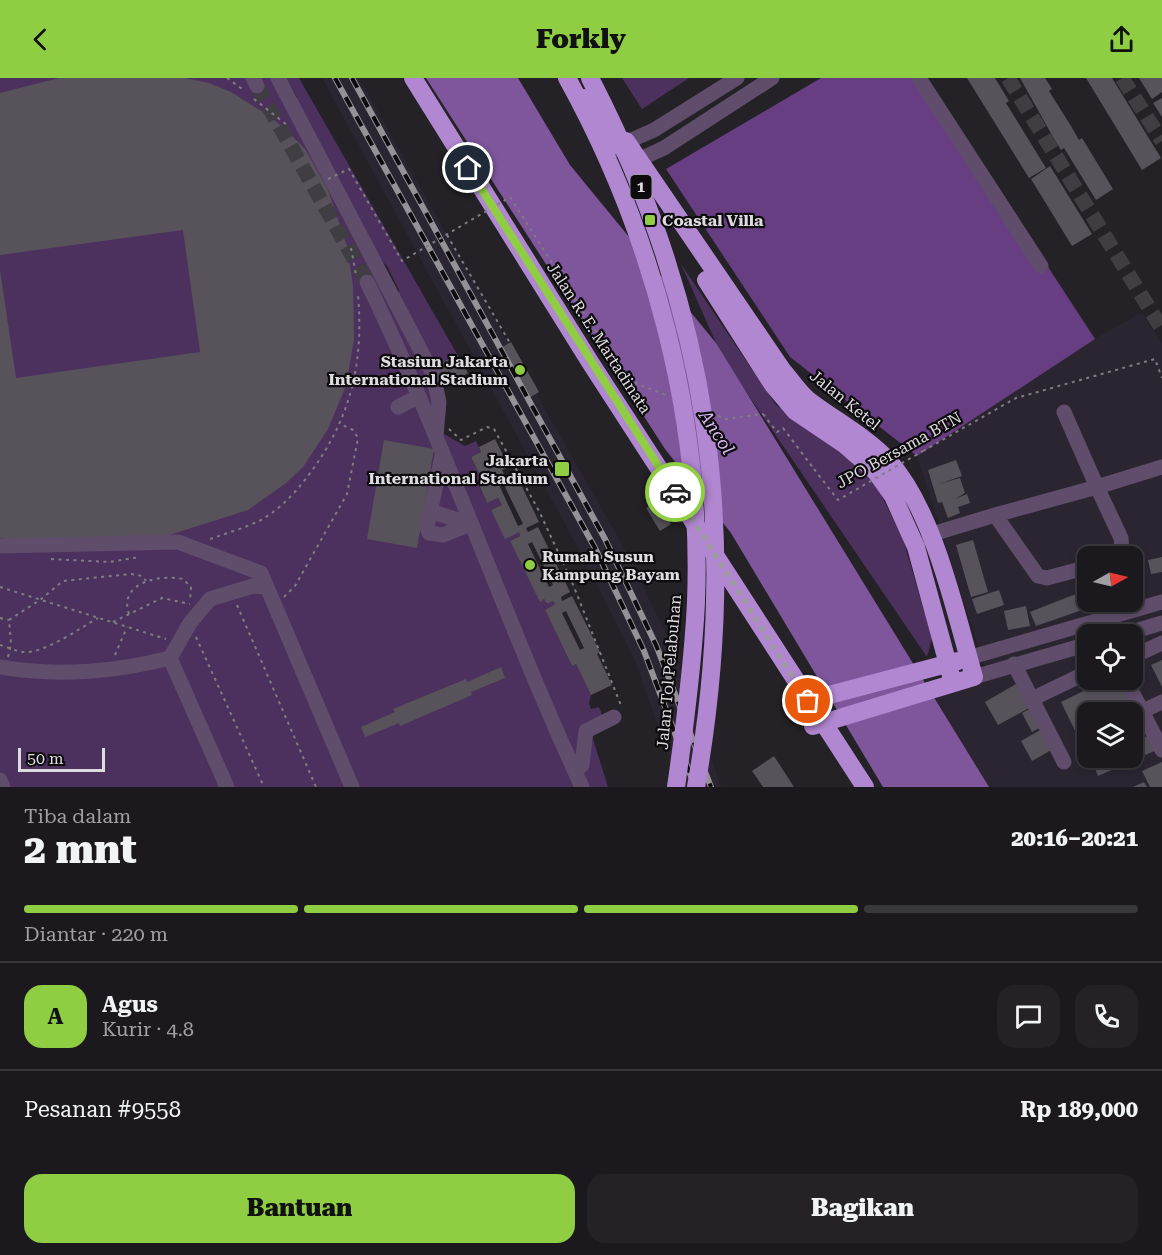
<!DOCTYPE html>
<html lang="id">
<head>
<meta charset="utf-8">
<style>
  :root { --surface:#1b191d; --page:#242226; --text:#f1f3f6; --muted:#a0a0a4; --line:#39383b; --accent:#8fcd42 }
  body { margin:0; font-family:"Roboto Serif",serif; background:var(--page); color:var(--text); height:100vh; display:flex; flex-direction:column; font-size:22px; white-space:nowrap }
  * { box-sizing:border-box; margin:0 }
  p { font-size:20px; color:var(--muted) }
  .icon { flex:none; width:33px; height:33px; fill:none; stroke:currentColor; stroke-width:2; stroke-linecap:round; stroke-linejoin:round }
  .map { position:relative; height:709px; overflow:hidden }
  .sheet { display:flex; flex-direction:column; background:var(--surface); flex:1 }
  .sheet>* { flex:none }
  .needle { width:39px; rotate:82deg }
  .tools { position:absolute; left:1077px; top:468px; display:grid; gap:12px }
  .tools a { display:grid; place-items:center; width:66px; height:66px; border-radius:12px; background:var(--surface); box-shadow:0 3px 9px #0003,0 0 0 2px var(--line); font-size:30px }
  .scale { position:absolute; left:18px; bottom:15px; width:87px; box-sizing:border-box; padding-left:6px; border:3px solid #dedce0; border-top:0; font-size:16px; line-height:21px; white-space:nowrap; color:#dedce0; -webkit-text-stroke:4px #0d0b0e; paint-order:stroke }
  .pin { position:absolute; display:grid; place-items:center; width:51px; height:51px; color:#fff; margin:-26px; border:3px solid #fff; border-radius:50%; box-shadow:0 2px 6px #0007 }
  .courier { position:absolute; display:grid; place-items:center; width:60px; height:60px; margin:-30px; border:4px solid #8fcd42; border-radius:50%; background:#fff; color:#222; box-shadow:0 2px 8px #0007 }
  .overview em { font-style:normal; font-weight:800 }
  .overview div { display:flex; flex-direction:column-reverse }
  .overview { display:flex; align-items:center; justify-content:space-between; height:102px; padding:0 24px }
  h1 { font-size:39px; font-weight:800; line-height:45px }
  .bar { display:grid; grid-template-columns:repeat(4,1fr); gap:9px 6px; align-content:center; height:72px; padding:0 24px }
  .bar i { height:8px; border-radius:4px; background:var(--line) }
  .bar .selected { background:var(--accent) }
  .bar p { grid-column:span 4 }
  .line { display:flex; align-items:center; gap:15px; padding:0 24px; border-top:2px solid var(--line) }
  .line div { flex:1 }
  .round { display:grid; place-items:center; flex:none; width:63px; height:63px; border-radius:18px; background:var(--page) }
  .action { display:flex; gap:12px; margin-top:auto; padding:12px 24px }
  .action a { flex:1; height:69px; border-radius:18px; background:var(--accent); color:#111; font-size:24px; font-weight:800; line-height:69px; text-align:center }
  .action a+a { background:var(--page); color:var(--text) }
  header { display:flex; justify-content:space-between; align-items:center; height:78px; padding:0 24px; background:var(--accent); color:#111; font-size:27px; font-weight:800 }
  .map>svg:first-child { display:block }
  .built { fill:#2b2531; fill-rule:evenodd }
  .green { fill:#4c315e }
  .forest { fill:#683e83 }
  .water { fill:#7f569c }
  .building { fill:#58535b; fill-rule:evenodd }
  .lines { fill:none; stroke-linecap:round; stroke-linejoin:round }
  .minor-tunnel { stroke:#403d43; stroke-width:15; stroke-dasharray:15 8; stroke-linecap:butt }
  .path { stroke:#7f7d82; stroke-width:2; stroke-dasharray:3 4.5; stroke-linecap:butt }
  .minor { stroke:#5f4d6b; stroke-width:15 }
  .highway { stroke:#b287d1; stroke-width:18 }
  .rail-casing { stroke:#949297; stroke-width:6 }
  .rail { stroke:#0d0b0e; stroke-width:4; stroke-dasharray:11; stroke-linecap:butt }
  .path-bridge { stroke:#7f7d82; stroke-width:2; stroke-dasharray:3 4.5; stroke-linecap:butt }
  .highway-bridge { stroke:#b287d1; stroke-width:18 }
  .done { stroke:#9d9b9f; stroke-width:6; stroke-dasharray:0 10.8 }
  .route { stroke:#8fcd42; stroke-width:8 }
  .poi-dot { fill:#8fcd42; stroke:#0d0b0e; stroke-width:2 }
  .labels { text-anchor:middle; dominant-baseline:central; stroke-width:4.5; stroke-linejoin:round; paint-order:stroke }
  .shield { fill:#0d0b0e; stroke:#9f9da1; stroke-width:1.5 }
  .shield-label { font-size:15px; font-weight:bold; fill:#dedce0 }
  .poi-label { font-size:16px; font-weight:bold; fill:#dedce0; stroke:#0d0b0e; text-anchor:start }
  .street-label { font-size:16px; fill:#dedce0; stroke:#0d0b0e }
  .water-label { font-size:18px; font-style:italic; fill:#dbbaf4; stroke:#0d0b0e }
</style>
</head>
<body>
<header><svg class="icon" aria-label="back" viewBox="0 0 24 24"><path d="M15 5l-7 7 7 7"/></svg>Forkly<svg class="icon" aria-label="share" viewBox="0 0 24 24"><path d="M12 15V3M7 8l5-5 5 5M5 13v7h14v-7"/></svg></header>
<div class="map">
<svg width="1162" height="709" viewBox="0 0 1162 709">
  <rect width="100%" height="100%" fill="#242127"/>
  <!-- built -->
  <path class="built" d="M322,0H359L533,310L618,459L674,571L721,709H679L636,585L584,481Z
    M1141,235L1162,265V709H988L930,616L989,602L917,378L1094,261ZM1088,478H1132V524H1088ZM1088,556H1132V602H1088ZM1088,634H1132V680H1088Z"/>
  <!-- green -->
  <path class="green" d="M0,0H273L389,221L431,309L444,356L465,368L476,363L481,374L471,379L484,405L479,408L487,425L498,420L502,427L491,432L519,454L520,458L510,463L540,523L544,521L547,526L553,523L555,526L545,532L572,588L576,586L591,617L589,625L591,631L599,629L603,639L588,645L608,709H0Z
    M286,0H299L457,276L433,290L398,217L399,212L387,188L378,179L296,29L297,19Z
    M622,0H689L642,31Z
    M681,186L776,327L840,371L874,402L903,461L932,560L927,579L736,299L716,265Z"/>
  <!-- forest -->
  <path class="forest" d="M821,0H925L1095,261L917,378L790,279L666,91Z"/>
  <!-- water -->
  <path class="water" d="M426,0H518L570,87L716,265L989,709H883L731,455L665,371Z"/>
  <!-- building -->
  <path class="building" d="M59,0H185L209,5L231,14L271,39L288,54L305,71L328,112L347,168L353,208L354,261L346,308L328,351L303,389L286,405L248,432L163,459L10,462L0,460V192L16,300L200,274L183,152L0,177V15Z
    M967,0H995L1009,23L1006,25L1046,90L1029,100Z
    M1020,0H1045L1052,11L1049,13L1071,48L1079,62L1082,60L1113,111L1096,122L1064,70L1061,72L1053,59Z
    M1086,0H1112L1161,80L1142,92Z
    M1139,0H1162V14L1152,21Z
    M1162,20V39L1153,25Z
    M1050,88L1092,156L1072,168L1031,101Z
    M511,264L539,314L529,320L501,270Z
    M457,276L468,295L444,309L433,290Z
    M495,361L509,389L502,392L505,398L515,394L539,444L526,450L528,454L538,449L570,514L561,519L562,523L572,518L600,574L597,576L612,607L591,617L576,586L572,588L545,532L555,526L553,523L547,526L544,521L540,524L510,463L520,458L519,454L505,461L491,432L502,427L498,420L487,425L479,407L484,405L471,379L481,374L479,369ZM504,407L523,446L518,448L500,409ZM532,464L553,507L549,509L528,466ZM566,533L584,570L580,572L562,535Z
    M384,362L434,371L417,470L367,461Z
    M956,382L962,398L939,406L960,400L965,415L955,421L967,416L970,425L958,429L960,435L948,440L942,424L938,425L928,392Z
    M657,423L671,446L660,453L646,430Z
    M973,462L988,514L971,519L956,467Z
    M1162,479V494L1151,496L1148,482Z
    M1132,492L1140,510L1132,513Z
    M1088,502V524H1105L1036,548L1030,534L1086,512L1083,504Z
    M999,512L1004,527L977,536L972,521Z
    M1026,528L1030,548L1008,552L1004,533Z
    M1162,582V609L1151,587Z
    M501,589L505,600L471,614L472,617L400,648L399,645L365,659L361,649L395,634L393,631L466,601L467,604Z
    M1106,602H1124L1148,652L1132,660V634H1088V679L1061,624Z
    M1016,606L1029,630L998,647L985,624Z
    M1033,629L1043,648L1032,654L1022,635Z
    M1042,651L1053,671L1032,683L1021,663Z
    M1152,656L1159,671L1098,698L1092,683L1099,680H1132V665Z
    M774,678L794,709H763L752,693Z
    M1162,684V709H1150L1142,693Z
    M1144,704L1147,709H1133Z"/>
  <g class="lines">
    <!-- minor-tunnel -->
    <path class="minor-tunnel" d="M1008,0L1162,251
      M1122,0L1162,63
      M257,8L367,204"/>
    <!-- path -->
    <path class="path" d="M227,0L245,13
      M254,21L287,47
      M447,157L510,265
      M351,170L356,197
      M763,336L777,354L783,350L814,391
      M449,351L461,362L487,349L494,351L539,433L572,504L622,630
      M923,373L1016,320L1155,281L1162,300
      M210,461C227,455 245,450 261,442C280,431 295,415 308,398C350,342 364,287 358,217
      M51,481L109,484L140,479
      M0,509L166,561
      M284,519L295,508L347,416L358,360L353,352L340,346
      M237,527L316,709
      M129,536C118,505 159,496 183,501L191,509L190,523
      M0,540L9,542
      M113,544L162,520L190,526
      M196,559L264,709
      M0,567C7,569 15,573 23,574C44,576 80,550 98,540
      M115,577L127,549
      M8,579L11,566L9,542L40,522L63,503L131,496L142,498L146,503"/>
    <!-- minor -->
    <path class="minor" d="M253,0L257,8
      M278,0L433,296L439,324L436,357
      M919,0L1041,188
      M619,72L627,64L654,52L737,0
      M631,90L638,82L664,70L772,0
      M367,204C447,369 505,543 582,709
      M398,329L419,318
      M442,378L427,449L429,455L443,457L470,446
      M430,433L470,446
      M995,437L1097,409L1064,334
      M929,457L995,437L1038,498L1047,500L1088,489
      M0,468L178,464L261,495L352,709
      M1117,478L1122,473L1121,460L1097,409L1162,389
      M1125,556L1162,545
      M1132,579L1162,565
      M170,580L227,709
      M968,580L1162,524
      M1014,586L1064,684
      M0,589C55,599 116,594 170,580L190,545L210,521L253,508L267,509
      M974,599L1088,566
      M1126,602L1162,672
      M1032,621L1088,594
      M1143,633L1162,624
      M575,693L582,687L586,653L614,639
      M0,702L3,709"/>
    <!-- highway -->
    <path class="highway" d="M413,0L590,284L865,709
      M584,20L616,67
      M626,63L783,293C791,302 798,313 807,321C834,342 864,357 888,382C934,433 955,533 974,599L813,648
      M706,202L773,307L795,333L844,366L876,394L893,418L916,469L953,605
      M799,625L958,583"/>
    <defs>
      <path id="rail" d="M335,0L595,470L644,573L695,709
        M352,0L605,461L656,567L711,709"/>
    </defs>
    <!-- rail casing -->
    <use href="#rail" class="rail-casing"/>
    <!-- rail -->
    <use href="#rail" class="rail"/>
    <!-- path-bridge -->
    <path class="path-bridge" d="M328,101L349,91L402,183L510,119L627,302L666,317
      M718,338L726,341L763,336
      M814,391L838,422L923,373"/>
    <!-- highway-bridge -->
    <path class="highway-bridge" d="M567,0C654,157 703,343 696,524C693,586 685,647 676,709
      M590,0C709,230 741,454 696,709"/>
  </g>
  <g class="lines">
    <!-- done -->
    <path class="done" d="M675,414L808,623"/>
    <!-- route -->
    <path class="route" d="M468,90L675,414"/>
  </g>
  <!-- markers -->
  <g class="poi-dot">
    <rect x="644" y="136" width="12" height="12" rx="3"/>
    <circle cx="520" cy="292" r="6"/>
    <rect x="554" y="383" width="16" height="16" rx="3"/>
    <circle cx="530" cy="487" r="6"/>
  </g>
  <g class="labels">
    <!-- shield labels -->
    <rect class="shield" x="630.5" y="97" width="21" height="24" rx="4.5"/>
    <g class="shield-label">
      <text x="641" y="109">1</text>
    </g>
    <!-- poi labels -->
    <g class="poi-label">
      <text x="662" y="142">Coastal Villa</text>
      <text x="508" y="283" text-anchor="end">Stasiun Jakarta<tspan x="508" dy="18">International Stadium</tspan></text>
      <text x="548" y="382" text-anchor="end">Jakarta<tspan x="548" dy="18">International Stadium</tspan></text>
      <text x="542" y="478">Rumah Susun<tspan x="542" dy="18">Kampung Bayam</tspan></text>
    </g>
    <!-- street labels -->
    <g class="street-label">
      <text transform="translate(599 260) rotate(57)">Jalan R. E. Martadinata</text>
      <text transform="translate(845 322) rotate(39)">Jalan Ketel</text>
      <text transform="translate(899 372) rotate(-29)">JPO Bersama BTN</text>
      <text transform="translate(669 594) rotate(-85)">Jalan Tol Pelabuhan</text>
    </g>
    <!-- water labels -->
    <g class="water-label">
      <text transform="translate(717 354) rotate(57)">Ancol</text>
    </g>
  </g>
</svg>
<div class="tools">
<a><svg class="needle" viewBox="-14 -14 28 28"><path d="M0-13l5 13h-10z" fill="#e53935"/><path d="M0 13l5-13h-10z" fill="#a0a0a4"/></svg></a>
<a><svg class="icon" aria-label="locate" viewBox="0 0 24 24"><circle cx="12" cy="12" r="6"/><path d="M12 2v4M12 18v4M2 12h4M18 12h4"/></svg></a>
<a><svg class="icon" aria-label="layers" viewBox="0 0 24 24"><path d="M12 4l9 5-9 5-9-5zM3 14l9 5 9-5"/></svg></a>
</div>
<div class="scale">50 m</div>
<div class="pin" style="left:808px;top:623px;background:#ea580c"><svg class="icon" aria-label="bag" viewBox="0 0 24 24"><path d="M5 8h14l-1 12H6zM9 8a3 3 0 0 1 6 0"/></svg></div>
<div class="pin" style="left:468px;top:90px;background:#1f2937"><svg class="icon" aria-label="home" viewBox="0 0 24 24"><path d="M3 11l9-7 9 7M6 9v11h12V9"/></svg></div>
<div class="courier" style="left:675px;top:414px"><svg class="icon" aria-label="car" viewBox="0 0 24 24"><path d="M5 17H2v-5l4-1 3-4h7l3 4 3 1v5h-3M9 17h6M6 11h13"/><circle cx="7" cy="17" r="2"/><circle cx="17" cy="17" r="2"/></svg></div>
</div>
<section class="sheet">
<div class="overview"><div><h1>2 mnt</h1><p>Tiba dalam</p></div><em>20:16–20:21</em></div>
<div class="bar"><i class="selected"></i><i class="selected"></i><i class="selected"></i><i></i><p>Diantar · 220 m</p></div>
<div class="line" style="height:108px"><b class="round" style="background:var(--accent);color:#111">A</b><div><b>Agus</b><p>Kurir · 4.8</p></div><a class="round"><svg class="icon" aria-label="chat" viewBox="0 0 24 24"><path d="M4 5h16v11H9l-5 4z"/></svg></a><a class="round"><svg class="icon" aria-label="phone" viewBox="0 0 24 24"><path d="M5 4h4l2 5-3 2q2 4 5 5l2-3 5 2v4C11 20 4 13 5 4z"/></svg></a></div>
<div class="line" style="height:78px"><div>Pesanan #9558</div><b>Rp 189,000</b></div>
<div class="action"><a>Bantuan</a><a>Bagikan</a></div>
</section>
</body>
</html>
